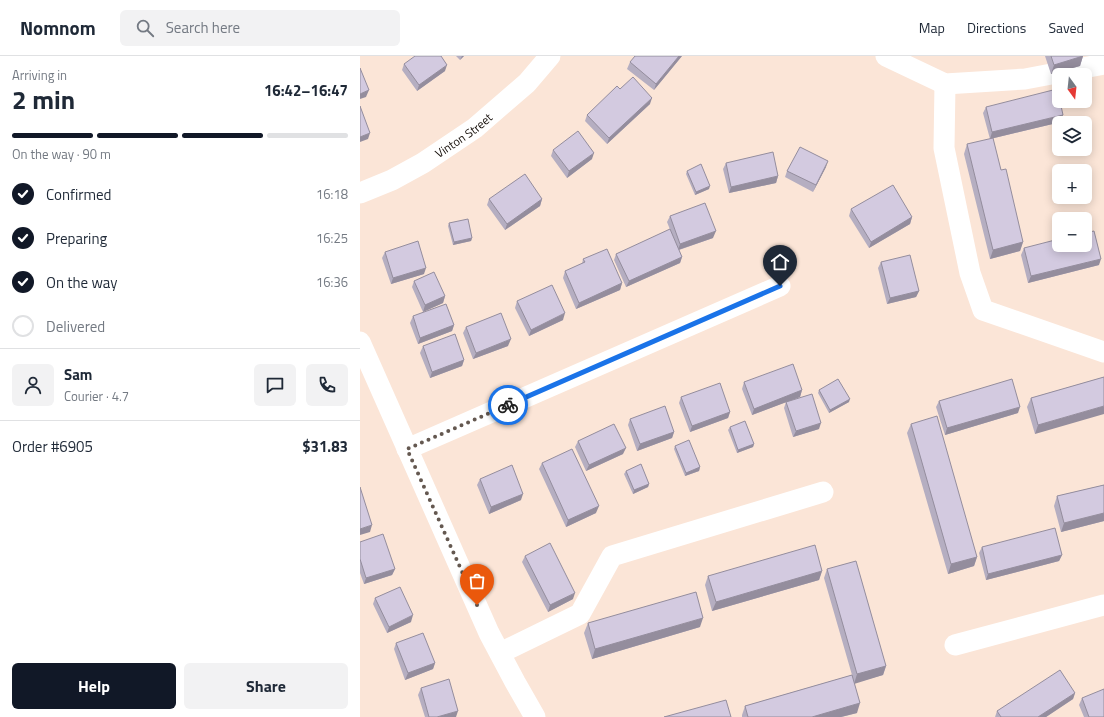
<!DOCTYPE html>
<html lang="en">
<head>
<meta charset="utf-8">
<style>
  :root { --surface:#fff; --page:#f2f2f3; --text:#1f2937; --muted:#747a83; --line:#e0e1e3; --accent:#111827 }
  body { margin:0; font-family:"Titillium Web",sans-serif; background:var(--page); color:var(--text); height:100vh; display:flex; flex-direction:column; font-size:15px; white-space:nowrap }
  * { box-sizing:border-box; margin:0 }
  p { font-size:13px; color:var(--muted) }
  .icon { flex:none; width:22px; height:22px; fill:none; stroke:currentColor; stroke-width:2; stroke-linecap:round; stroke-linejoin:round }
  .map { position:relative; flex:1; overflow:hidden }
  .details { display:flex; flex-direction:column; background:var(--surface); width:360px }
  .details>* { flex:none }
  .needle { width:26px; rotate:165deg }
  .tools { position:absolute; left:692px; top:12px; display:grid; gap:8px }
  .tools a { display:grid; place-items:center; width:40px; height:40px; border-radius:6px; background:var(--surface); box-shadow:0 2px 10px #0003; font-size:20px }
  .pin { position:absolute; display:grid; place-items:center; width:34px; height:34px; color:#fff; margin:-41px -17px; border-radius:50% 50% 50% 0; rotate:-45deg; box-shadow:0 0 4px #0007 }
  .pin .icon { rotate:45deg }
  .courier { position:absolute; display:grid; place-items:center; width:40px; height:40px; margin:-20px; border:3px solid #1a73e8; border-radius:50%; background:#fff; color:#222; box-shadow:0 1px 5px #0007 }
  .headline em { font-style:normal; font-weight:700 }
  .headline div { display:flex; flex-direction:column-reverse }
  .headline { display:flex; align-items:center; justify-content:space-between; height:68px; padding:0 12px }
  h1 { font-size:26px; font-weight:700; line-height:30px }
  .bar { display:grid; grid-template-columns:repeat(4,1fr); gap:6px 4px; align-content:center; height:48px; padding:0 12px }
  .bar i { height:5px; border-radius:3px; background:var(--line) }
  .bar .on { background:var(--accent) }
  .bar p { grid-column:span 4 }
  .line { display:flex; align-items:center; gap:10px; padding:0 12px; border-top:1px solid var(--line) }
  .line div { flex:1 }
  .round { display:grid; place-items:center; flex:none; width:42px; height:42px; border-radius:6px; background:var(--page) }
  ol { padding:0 12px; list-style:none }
  li { display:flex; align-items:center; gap:12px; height:44px }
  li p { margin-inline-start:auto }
  li .icon { padding:4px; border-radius:50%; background:var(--accent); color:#fff; stroke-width:4 }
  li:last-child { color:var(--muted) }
  li i { width:22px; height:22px; border:2px solid var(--line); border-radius:50% }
  .cta { display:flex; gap:8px; margin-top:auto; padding:8px 12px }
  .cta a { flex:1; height:46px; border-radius:6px; background:var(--accent); color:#fff; font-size:16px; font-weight:700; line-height:46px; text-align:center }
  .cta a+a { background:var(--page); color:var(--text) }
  header { display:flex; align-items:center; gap:24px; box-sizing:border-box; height:56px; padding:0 20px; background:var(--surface); border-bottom:1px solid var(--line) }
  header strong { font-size:19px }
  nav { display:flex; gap:22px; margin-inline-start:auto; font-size:14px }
  .search { width:280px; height:36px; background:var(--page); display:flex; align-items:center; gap:10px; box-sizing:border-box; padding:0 14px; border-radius:6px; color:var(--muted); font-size:15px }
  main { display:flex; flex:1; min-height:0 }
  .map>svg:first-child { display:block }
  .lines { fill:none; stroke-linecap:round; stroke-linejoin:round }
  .minor { stroke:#fff; stroke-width:21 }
  .wall { fill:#b5aec1 }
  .shaded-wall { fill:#948d9d }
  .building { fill:#d3cae0; stroke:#948d9d }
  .done { stroke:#645850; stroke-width:4; stroke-dasharray:0 7.2 }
  .route { stroke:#1a73e8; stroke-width:5 }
  .labels { text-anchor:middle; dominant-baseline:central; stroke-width:3; stroke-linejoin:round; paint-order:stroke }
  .street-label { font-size:12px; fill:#130c07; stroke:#fef5ef }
</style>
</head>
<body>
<header>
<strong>Nomnom</strong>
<div class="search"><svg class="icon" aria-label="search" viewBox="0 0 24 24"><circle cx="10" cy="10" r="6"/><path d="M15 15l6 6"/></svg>Search here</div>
<nav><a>Map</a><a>Directions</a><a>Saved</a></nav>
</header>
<main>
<section class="details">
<div class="headline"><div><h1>2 min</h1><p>Arriving in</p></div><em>16:42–16:47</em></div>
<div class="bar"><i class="on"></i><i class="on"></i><i class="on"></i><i></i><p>On the way · 90 m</p></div>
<ol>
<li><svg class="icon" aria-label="check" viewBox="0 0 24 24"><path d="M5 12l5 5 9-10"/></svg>Confirmed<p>16:18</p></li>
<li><svg class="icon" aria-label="check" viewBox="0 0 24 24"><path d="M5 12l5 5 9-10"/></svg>Preparing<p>16:25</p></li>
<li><svg class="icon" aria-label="check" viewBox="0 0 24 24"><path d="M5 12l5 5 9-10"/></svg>On the way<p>16:36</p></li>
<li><i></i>Delivered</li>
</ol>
<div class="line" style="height:72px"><a class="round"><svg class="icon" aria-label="person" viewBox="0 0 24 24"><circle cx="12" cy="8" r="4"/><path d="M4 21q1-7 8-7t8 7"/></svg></a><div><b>Sam</b><p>Courier · 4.7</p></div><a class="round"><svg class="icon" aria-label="chat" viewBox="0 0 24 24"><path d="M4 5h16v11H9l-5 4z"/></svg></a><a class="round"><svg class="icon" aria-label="phone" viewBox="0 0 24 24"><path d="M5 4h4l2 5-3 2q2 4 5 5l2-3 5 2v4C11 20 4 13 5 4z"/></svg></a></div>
<div class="line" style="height:52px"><div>Order #6905</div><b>$31.83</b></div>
<div class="cta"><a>Help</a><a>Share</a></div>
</section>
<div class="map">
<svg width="744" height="661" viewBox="0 0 744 661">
  <rect width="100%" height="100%" fill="#fbe5d7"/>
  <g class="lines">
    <!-- minor -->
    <g class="minor">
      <path d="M526,0L585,28L665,23L744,8"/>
      <path d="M585,28L584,92L610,217L623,254L744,296"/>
      <path id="s1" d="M0,137L32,124L63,107L115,72L167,27L190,0"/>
      <path d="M0,286L129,577L155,626L175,661"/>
      <path d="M47,393L420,230"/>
      <path d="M595,589L744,549"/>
      <path d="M140,597L220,558L252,500L463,436"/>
    </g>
  </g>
  <!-- wall -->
  <path class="wall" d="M96,0H104L100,4Z
    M322,0L294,34L267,13L270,6Z
    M685,0H723L720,10L691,18Z
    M44,8L85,15L57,35L42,14Z
    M260,33L290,48L247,88L225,65L227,59Z
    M626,51L701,66L630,83L623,57Z
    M607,88L641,114L663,186L660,195L630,203L604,98Z
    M193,94L232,103L207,122L191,100Z
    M366,107L418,120L416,127L369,137L363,113Z
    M466,111L453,136L425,121L427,115Z
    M327,115L349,133L335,139L326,118Z
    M129,143H182L180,150L145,174L127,149Z
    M491,153L552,161L550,168L509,192L489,160Z
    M310,160L353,182L319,194L322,201L320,207L266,231L254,204L256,198L311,176L307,166Z
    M89,167L112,182L111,185L93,189L88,170Z
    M664,192L739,209L668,227L661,199Z
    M25,196L64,218L31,228L22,202Z
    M223,203L262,227L260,234L216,253L203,222L205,215L222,208Z
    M521,206L559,235L556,241L527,248L518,212Z
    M54,225L85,240L83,247L63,256L52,231Z
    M157,245L203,264L169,280L155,252Z
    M53,260L94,269L92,275L58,288L50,267Z
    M106,271L148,290L113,303L103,277Z
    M63,290L104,304L102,310L70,322L60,297Z
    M744,321L675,378L667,351L671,342Z
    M384,326L442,334L440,341L428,346L459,373L433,381L424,352L426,346L392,359L382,333Z
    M459,334L489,346L469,357L458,337Z
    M321,341L370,356L368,362L330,376L319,347Z
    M579,345L658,357L585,379L576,351Z
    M270,363L314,376L312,382L277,395L268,369Z
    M551,368L617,501L614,510L588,518L547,377Z
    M370,371L394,388L393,391L377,397L368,374Z
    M218,385L263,398L226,415L215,391Z
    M315,390L340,411L339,415L325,420L314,393Z
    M182,407L236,457L206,471L179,413Z
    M266,415L289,428L288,431L273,438L264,418Z
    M120,423L161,444L129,458L117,429Z
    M744,429V465L701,476L694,450L697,440Z
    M0,486L35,513L32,519L4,528L0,517Z
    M622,491L702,499L699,505L626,524L619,497Z
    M165,500L213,543L188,556L162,506Z
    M467,513L526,610L523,619L494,627L497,657L481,661H382V659L385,650L492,619L464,522Z
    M462,515L459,524L352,555L345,529L348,520Z
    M15,542L51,566L27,577L13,548Z
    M228,567L340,571L232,603L224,577Z
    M36,587L75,607L73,613L45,624L34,593Z
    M61,632L96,661H65L58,639Z
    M715,637L713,643L686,661H635L637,655Z
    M722,642L744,661H724L719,649Z"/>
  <!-- shaded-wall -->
  <path class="shaded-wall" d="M102,0H104L100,4Z
    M319,0H322L294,34L296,28Z
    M723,0L720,10L691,18L694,9Z
    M87,9L85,15L57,35L59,29Z
    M9,34L6,41L0,43V38Z
    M292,42L290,48L247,88L249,82Z
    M703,59L701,66L630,83L632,76Z
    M10,77L8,83L0,86V81Z
    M234,97L232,103L207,122L209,115Z
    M468,105L466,111L453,136L456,129Z
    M418,120L416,127L369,137L371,131Z
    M350,130L349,133L335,139L336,136Z
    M182,143L180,150L145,174L147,168Z
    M552,161L550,168L509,192L511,186Z
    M356,175L353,182L318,194L320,188Z
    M112,182L111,185L93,189L94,186Z
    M663,186L660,195L630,203L633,194Z
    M322,201L320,207L266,231L269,225Z
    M741,203L739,209L668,227L671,220Z
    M66,212L64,218L31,228L33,222Z
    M262,227L260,234L216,253L219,247Z
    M559,235L556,241L527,248L530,242Z
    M85,240L83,247L63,256L65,249Z
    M205,257L203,264L169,280L171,274Z
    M94,269L92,275L58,288L60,282Z
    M151,283L148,290L113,303L116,297Z
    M104,304L102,310L70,322L72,316Z
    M442,334L440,341L392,359L394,353Z
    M490,343L489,346L469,357L470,354Z
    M744,350V358L675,378L678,369Z
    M660,351L658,357L585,379L587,372Z
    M370,356L368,362L330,376L332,370Z
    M461,367L459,373L433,381L436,375Z
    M314,376L312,382L277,395L280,388Z
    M394,388L393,391L377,397L378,394Z
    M266,392L263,398L226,415L229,409Z
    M340,411L339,415L325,420L326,417Z
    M289,428L288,431L273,438L274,434Z
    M163,438L161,444L129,458L131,451Z
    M239,450L236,457L206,471L208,464Z
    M744,457V465L701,476L704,467Z
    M12,469L10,476L0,479V473Z
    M702,499L699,505L626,524L628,518Z
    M617,501L614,510L588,518L591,508Z
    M35,513L32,519L4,528L6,522Z
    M462,515L459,524L352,555L356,546Z
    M215,537L213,543L188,556L190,549Z
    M53,559L51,566L27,577L29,571Z
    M343,562L340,571L232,603L235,593Z
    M75,607L73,613L45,624L48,617Z
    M526,610L523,619L494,628L497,618Z
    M715,637L713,643L686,661H678Z
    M500,647L497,657L481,661H452Z
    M98,655L96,661H77Z"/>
  <!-- building -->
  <path class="building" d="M55,0H81L87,9L59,29L44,8Z
    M275,0H319L296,28L270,6Z
    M691,0H723L694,9Z
    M0,12L9,34L0,38Z
    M273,21L292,42L249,82L227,59L257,30L260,33Z
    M697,33L699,41V45H700L703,59L632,76L626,51Z
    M0,50L10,77L0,81Z
    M218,75L234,97L209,115L193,94Z
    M633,82L641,114L646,113L663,186L633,194L607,88Z
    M440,91L468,105L456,129L427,115Z
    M413,96L418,120L371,131L366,107Z
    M341,108L350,130L336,136L327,115Z
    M165,118L182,143L147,168L129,143Z
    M533,129L552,161L511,186L491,153Z
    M345,147L356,175L320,188L310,160Z
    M108,163L112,182L94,186L89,167Z
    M310,173L322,201L269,225L256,198Z
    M734,175L741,203L671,220L664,192L699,183V189H725V177Z
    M58,185L66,212L33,222L25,196Z
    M247,193L262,227L219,247L205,215L225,206L223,203Z
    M550,199L559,235L530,242L521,206Z
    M74,216L85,240L65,249L54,225Z
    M192,229L205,257L171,274L157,245Z
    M86,248L94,269L60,282L53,260Z
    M141,257L151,283L116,297L106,271Z
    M95,278L104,304L72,316L63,290Z
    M433,308L442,334L394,353L384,326Z
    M744,321V350L678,369L671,342Z
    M478,323L490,343L470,354L459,334Z
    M652,323L660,351L587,372L579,345Z
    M360,327L370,356L332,370L321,341Z
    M452,338L461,367L436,375L426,346Z
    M305,350L314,376L280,388L270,363Z
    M577,360L617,501L591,508L551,368Z
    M385,365L394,388L378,394L370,371Z
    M254,368L266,392L229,409L218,385Z
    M329,384L340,411L326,417L315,390Z
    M212,393L239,450L208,464L182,407Z
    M281,408L289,428L274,434L266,415Z
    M152,409L163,438L131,451L120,423Z
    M744,429V457L704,467L697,440Z
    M0,431L12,469L0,473Z
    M695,472L702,499L628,518L622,491Z
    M23,478L35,513L6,522L0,503V486Z
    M190,487L215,537L190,549L165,500Z
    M455,489L462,515L356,546L348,520Z
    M496,505L526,610L497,618L467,513Z
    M40,531L53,559L29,571L15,542Z
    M336,536L343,562L235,593L228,567Z
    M63,577L75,607L48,617L36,587Z
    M700,614L715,637L678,661H641L637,655Z
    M492,619L500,647L452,661H388L385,650Z
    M89,623L98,655L77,661H69L61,632Z
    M744,633V661H729L722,642Z
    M366,644L371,661H304Z"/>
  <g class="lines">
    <!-- done -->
    <path class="done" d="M117,549L47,393L148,349"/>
    <!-- route -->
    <path class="route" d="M148,349L420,230"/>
  </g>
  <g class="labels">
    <!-- street labels -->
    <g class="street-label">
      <text stroke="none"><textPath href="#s1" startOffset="119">Vinton Street</textPath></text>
    </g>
  </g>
</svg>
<div class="tools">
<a><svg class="needle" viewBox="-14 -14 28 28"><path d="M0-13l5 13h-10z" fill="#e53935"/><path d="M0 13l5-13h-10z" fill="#747a83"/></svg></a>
<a><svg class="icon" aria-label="layers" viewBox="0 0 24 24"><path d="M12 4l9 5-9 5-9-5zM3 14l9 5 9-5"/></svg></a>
<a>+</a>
<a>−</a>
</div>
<div class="pin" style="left:117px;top:549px;background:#ea580c"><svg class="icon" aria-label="bag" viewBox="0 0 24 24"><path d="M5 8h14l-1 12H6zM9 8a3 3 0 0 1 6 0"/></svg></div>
<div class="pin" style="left:420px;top:230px;background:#1f2937"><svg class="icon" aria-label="home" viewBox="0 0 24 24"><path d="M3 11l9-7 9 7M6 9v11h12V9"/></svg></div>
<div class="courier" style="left:148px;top:349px"><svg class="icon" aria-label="bike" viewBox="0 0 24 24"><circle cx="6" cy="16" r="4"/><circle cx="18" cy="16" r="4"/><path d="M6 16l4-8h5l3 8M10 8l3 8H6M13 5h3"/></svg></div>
</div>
</main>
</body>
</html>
